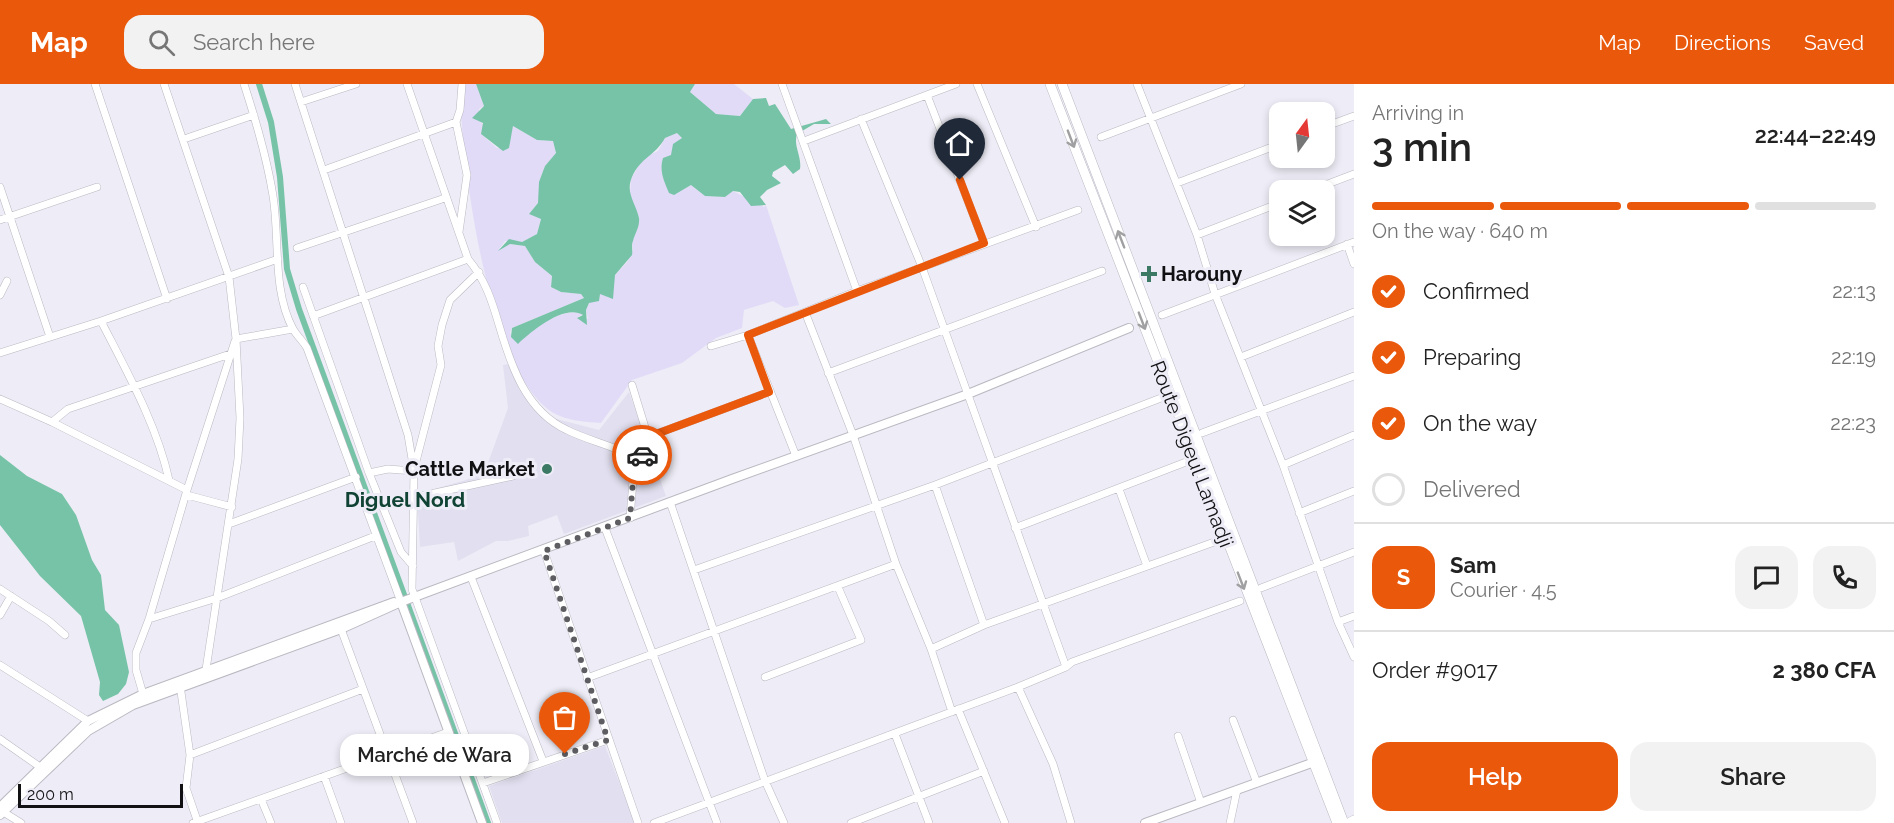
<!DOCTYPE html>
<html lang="en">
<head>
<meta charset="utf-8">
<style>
  :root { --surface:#fff; --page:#f2f2f2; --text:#222; --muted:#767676; --line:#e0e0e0; --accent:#ea580c }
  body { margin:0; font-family:Raleway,sans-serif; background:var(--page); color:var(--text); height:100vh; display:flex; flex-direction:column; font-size:22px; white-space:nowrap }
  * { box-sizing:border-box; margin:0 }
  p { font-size:20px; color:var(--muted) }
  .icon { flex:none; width:33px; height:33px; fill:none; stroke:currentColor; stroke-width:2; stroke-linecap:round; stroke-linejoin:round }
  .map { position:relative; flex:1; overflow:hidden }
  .sheet { display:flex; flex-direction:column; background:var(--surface); width:540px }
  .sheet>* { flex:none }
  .needle { width:39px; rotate:15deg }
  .tools { position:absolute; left:1269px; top:18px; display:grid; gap:12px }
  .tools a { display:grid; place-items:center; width:66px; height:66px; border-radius:12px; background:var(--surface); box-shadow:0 3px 9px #0003; font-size:30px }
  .scale { position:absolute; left:18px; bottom:15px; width:165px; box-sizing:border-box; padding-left:6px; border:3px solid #111013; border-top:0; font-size:16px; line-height:21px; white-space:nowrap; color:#111013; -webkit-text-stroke:4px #eeecf6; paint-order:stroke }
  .pin { position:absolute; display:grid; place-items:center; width:51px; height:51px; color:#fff; margin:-62px -26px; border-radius:50% 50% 50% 0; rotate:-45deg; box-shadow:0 0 6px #0007 }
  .pin .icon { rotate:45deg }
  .courier { position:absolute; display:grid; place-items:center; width:60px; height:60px; margin:-30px; border:4px solid #ea580c; border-radius:50%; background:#fff; color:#222; box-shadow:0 2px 8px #0007 }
  .bubble { position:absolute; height:42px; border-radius:18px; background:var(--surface); box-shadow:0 3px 9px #0003; font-size:20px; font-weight:600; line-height:42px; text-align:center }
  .head em { font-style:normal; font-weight:600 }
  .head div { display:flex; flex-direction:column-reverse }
  .head { display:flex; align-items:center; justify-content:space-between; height:102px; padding:0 18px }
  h1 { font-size:39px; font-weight:600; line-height:45px }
  .bar { display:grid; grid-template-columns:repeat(4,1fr); gap:9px 6px; align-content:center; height:72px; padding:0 18px }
  .bar i { height:8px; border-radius:4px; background:var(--line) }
  .bar .on { background:var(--accent) }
  .bar p { grid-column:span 4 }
  .line { display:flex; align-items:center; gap:15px; padding:0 18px; border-top:2px solid var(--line) }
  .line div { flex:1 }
  .round { display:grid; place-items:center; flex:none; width:63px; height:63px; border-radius:18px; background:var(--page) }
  ol { padding:0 18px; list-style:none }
  li { display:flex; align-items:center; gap:18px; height:66px }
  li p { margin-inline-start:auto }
  li .icon { padding:6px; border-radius:50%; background:var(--accent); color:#fff; stroke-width:4 }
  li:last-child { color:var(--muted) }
  li i { width:33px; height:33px; border:3px solid var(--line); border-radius:50% }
  .action { display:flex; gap:12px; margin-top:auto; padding:12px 18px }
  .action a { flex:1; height:69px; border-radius:18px; background:var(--accent); color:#fff; font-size:24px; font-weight:600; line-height:69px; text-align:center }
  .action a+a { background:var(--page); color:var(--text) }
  header { display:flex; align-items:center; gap:36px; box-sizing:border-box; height:84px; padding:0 30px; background:var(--accent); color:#fff }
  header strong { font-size:28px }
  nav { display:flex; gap:33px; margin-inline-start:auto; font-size:21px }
  .search { width:420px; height:54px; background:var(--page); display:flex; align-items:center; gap:15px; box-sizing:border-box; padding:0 21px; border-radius:18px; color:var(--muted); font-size:22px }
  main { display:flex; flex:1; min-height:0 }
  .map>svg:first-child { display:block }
  .built { fill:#e2dff0 }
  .green { fill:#e1dbf8 }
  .water { fill:#77c3a7 }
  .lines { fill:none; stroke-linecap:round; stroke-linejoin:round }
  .canal { stroke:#77c3a7; stroke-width:6 }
  .minor-casing { stroke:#bab8c1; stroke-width:8 }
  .tertiary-casing { stroke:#bab8c1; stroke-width:10 }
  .secondary-casing { stroke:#bab8c1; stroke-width:10 }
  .minor { stroke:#fff; stroke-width:7 }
  .tertiary { stroke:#fff; stroke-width:8 }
  .secondary { stroke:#fff; stroke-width:9 }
  .oneway { stroke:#a09fa1 }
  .done { stroke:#5e5d62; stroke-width:6; stroke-dasharray:0 10.8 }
  .route { stroke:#ea580c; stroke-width:8 }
  .poi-dot { fill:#3c7964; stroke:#eeecf6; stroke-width:2 }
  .labels { text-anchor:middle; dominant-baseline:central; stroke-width:6; stroke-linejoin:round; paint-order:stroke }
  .poi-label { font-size:20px; font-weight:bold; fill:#111013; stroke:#eeecf6; text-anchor:start }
  .street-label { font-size:20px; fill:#111013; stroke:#eeecf6 }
  .neighbourhood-label { font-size:21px; font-weight:bold; fill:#104334; stroke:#eeecf6 }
</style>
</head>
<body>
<header>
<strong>Map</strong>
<div class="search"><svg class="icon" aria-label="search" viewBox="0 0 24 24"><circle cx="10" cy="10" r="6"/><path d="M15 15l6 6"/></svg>Search here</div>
<nav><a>Map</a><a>Directions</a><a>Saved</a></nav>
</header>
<main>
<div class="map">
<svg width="1354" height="739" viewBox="0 0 1354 739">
  <rect width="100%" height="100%" fill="#eeecf6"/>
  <!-- built -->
  <path class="built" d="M514,279L529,309L553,334L599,346L629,308L666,412L564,450L557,431L528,442L529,452L508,457H496L458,477L454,458L420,463L417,410L466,396L485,387L508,324L503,281Z
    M605,662L635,739H502L489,702Z"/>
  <!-- green -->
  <path class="green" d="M460,0H476L484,22L479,25V35L484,42L481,50L497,64H508L513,42L537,56L553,57L556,70L545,82L538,119L529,130L541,134L537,150L522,158L505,157L499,165L510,160L525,162L535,178L552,192L551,203L561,208L581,210L584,214L512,244L510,249L520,258C528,244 568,222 583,230L578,233L588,235L586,226L589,219L627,178L633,166L632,159L639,134L630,111L631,95L643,74L658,67L665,54L677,49L682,54L674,60V110L691,101L705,112L725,113L733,107L764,123L766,121L799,221L785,224L773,217L744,226L742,244L716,254L682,279L632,296L601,339C587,338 572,337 560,332C488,304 460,70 460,0Z
    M695,0H734L753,15L740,32L716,30L690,8Z"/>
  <!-- water -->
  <path class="water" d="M476,0H695L690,8L716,30L740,32L753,15L766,14L769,22L775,20L791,45L826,35L831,40H814L797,50C793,62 802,72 800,85L793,90L785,81L773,88L772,92L781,99L767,106L760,113L766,121L751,122L740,108L733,107L725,113L705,112L691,101L674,111L669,109C664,97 659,87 663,74L671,71L673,60L682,54L677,49L665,54C655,72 641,73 632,93C625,109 636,119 639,134C640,143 635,149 633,157C631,161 633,166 632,171L615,191L613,215L600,210L599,217L589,219L586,226L587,241L577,234L583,231C565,219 530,248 518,260L511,253L512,244L584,214L581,210L561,208L551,203L552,192L535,178L525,162L510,160L498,167L509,155L522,158L537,150L541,135L529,130L538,119L539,98L545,82L556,69L553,57L537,56L513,42L509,64L503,67L481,50L483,39L472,34L484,22Z
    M0,371L27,392L62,410L76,431L92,476L101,491L105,526L119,541L129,588L126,600L118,610L103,617L99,611L100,598L81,532L40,492L0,441Z"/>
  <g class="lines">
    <!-- canal -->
    <path class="canal" d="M259,0L271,38L280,93L287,185L299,225L488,739"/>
    <defs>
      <path id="minor" d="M95,0L167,215
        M164,0L229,193L236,255L240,334L238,375L205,592
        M244,0C256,37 267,74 273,112C280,155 272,206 293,245C297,252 303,257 307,264L401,518
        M295,0L408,351L414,387L412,505L497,739
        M407,0L468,175C485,195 492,217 499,241C511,282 526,327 567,346C583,354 602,359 619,366L648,353L632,301
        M782,0L857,207
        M977,0L1036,143
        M1137,0L1197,151L1215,210L1283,381L1338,538L1354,573
        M927,11L984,159
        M301,18L356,0
        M861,35L922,183L1066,583
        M1324,43L1354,32
        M1101,53L1241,0
        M184,55L254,31
        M804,57L956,0
        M324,86L456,38
        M1177,99L1280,60
        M0,103L50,253
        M1312,106L1354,90
        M0,136L97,103
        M459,148L467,91L456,38L460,26L462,0
        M1197,151L1280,119
        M1347,160L1354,180
        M297,164L445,114
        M303,203L369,389L401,468L413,482
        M0,211L7,197
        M805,228L853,351L896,480L931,565L952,628
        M1162,231L1354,158
        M313,232L468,175
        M101,237C127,288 157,341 169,396
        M236,255L293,245
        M711,262L748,251
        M0,269L101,237L278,175
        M1241,273L1354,228
        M828,289L1102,187
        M0,315L52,338L187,406
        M52,338L68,325L230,270
        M1202,349L1354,292
        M796,372L748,251L857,207L1078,126
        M1283,381L1354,351
        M414,385L441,281L438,262L442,241L450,216L479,188
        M369,389L388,385L414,387
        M935,401L984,541
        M1119,405L1147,482
        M187,411L232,423
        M412,414L513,392
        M670,418L765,697L784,739
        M1299,429L1354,407
        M630,434L633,397L648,353L769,308
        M229,440L356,393
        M605,444L717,739
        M1015,444L1186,378
        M544,467L638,739
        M694,486L935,401L1161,314
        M471,493L543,677
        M1261,504L1354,468
        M0,505L49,537L65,551
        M0,531L11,512
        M149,535L217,514L375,452
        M1338,538L1354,532
        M341,545L413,739
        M931,565L984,541L1217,457
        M0,581L88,637
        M765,593L861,556L838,503
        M587,594L896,480
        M180,601L190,671L186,704L198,739
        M1018,603L1053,680L1071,739
        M143,610L136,586V569L149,535L187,406L235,257
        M958,625L1005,739
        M1233,636L1257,699
        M895,650L929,739
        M1178,652L1201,719
        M0,655L40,683
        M190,671L363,605
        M324,692L341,739
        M483,699L608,656
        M261,715L271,739
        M0,726L21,739
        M1350,737L1354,735
        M193,739L448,648
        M654,739L1018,603L1066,583L1072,578L1240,517
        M851,739L984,687
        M1230,739L1237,706"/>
      <path id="tertiary" d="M401,518L482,739
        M0,723L88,637L143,610L394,518
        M0,731L88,647L133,621L341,545L401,518L732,395L968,310L1129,244
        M1145,739L1320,676"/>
      <path id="secondary" d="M1050,0L1337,739
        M1062,0L1344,739"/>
    </defs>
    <!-- minor casing -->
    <use href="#minor" class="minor-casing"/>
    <!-- tertiary casing -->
    <use href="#tertiary" class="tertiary-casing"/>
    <!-- secondary casing -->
    <use href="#secondary" class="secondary-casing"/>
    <!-- minor -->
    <use href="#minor" class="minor"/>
    <!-- tertiary -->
    <use href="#tertiary" class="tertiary"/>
    <!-- secondary -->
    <use href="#secondary" class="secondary"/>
  </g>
  <!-- one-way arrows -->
  <defs><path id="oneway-shaft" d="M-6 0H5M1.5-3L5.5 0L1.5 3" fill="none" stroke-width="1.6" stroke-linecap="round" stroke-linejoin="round" transform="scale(1.5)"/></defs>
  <g class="oneway">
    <use href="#oneway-shaft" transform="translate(1071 55) rotate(69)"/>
    <use href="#oneway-shaft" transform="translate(1121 155) rotate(-111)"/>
    <use href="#oneway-shaft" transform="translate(1142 237) rotate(69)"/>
    <use href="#oneway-shaft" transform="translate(1241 497) rotate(69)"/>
  </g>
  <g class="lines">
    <!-- done -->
    <path class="done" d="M565,670L608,656L544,467L630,434L633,397L642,371"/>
    <!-- route -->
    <path class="route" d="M642,371L648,353L769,308L748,251L984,159L960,96"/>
  </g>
  <!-- markers -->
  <g class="poi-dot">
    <path d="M1146 181h6v6h6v6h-6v6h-6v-6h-6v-6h6z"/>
    <circle cx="547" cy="385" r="6"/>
  </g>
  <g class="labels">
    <!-- poi labels -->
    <g class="poi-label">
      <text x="1161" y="190">Harouny</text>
      <text x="535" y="385" text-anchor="end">Cattle Market</text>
    </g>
    <!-- street labels -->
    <g class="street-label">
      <text transform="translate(1192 370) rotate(69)">Route Digeul Lamadji</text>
    </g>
    <!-- neighbourhood labels -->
    <g class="neighbourhood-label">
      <text x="405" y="415">Diguel Nord</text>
    </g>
  </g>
</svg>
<div class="tools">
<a><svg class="needle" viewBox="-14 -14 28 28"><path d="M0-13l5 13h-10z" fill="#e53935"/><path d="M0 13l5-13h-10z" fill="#767676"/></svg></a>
<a><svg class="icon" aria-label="layers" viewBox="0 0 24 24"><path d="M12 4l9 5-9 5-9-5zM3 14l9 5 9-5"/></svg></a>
</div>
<div class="scale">200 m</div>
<div class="pin" style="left:565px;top:670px;background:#ea580c"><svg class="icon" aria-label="bag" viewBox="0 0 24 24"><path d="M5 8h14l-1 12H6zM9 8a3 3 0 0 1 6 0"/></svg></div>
<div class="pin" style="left:960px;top:96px;background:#1f2937"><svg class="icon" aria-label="home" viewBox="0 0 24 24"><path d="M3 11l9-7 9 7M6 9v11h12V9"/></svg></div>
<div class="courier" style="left:642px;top:371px"><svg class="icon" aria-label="car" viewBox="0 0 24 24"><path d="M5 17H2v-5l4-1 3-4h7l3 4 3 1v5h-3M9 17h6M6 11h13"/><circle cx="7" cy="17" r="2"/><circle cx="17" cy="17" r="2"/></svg></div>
<div class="bubble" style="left:340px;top:650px;width:189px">Marché de Wara</div>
</div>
<section class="sheet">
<div class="head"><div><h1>3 min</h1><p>Arriving in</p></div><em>22:44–22:49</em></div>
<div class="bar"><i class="on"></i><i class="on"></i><i class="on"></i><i></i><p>On the way · 640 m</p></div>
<ol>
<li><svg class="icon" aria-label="check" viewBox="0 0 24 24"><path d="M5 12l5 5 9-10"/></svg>Confirmed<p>22:13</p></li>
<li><svg class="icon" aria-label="check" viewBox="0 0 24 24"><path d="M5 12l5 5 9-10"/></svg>Preparing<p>22:19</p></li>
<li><svg class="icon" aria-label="check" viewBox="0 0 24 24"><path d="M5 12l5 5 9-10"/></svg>On the way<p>22:23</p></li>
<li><i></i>Delivered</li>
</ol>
<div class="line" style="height:108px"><b class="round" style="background:var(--accent);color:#fff">S</b><div><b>Sam</b><p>Courier · 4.5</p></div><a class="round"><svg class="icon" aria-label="chat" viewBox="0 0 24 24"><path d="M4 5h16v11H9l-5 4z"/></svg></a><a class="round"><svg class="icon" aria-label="phone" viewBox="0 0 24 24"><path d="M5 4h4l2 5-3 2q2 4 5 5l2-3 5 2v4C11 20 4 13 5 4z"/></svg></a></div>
<div class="line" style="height:78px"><div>Order #9017</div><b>2 380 CFA</b></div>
<div class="action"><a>Help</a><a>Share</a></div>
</section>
</main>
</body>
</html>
